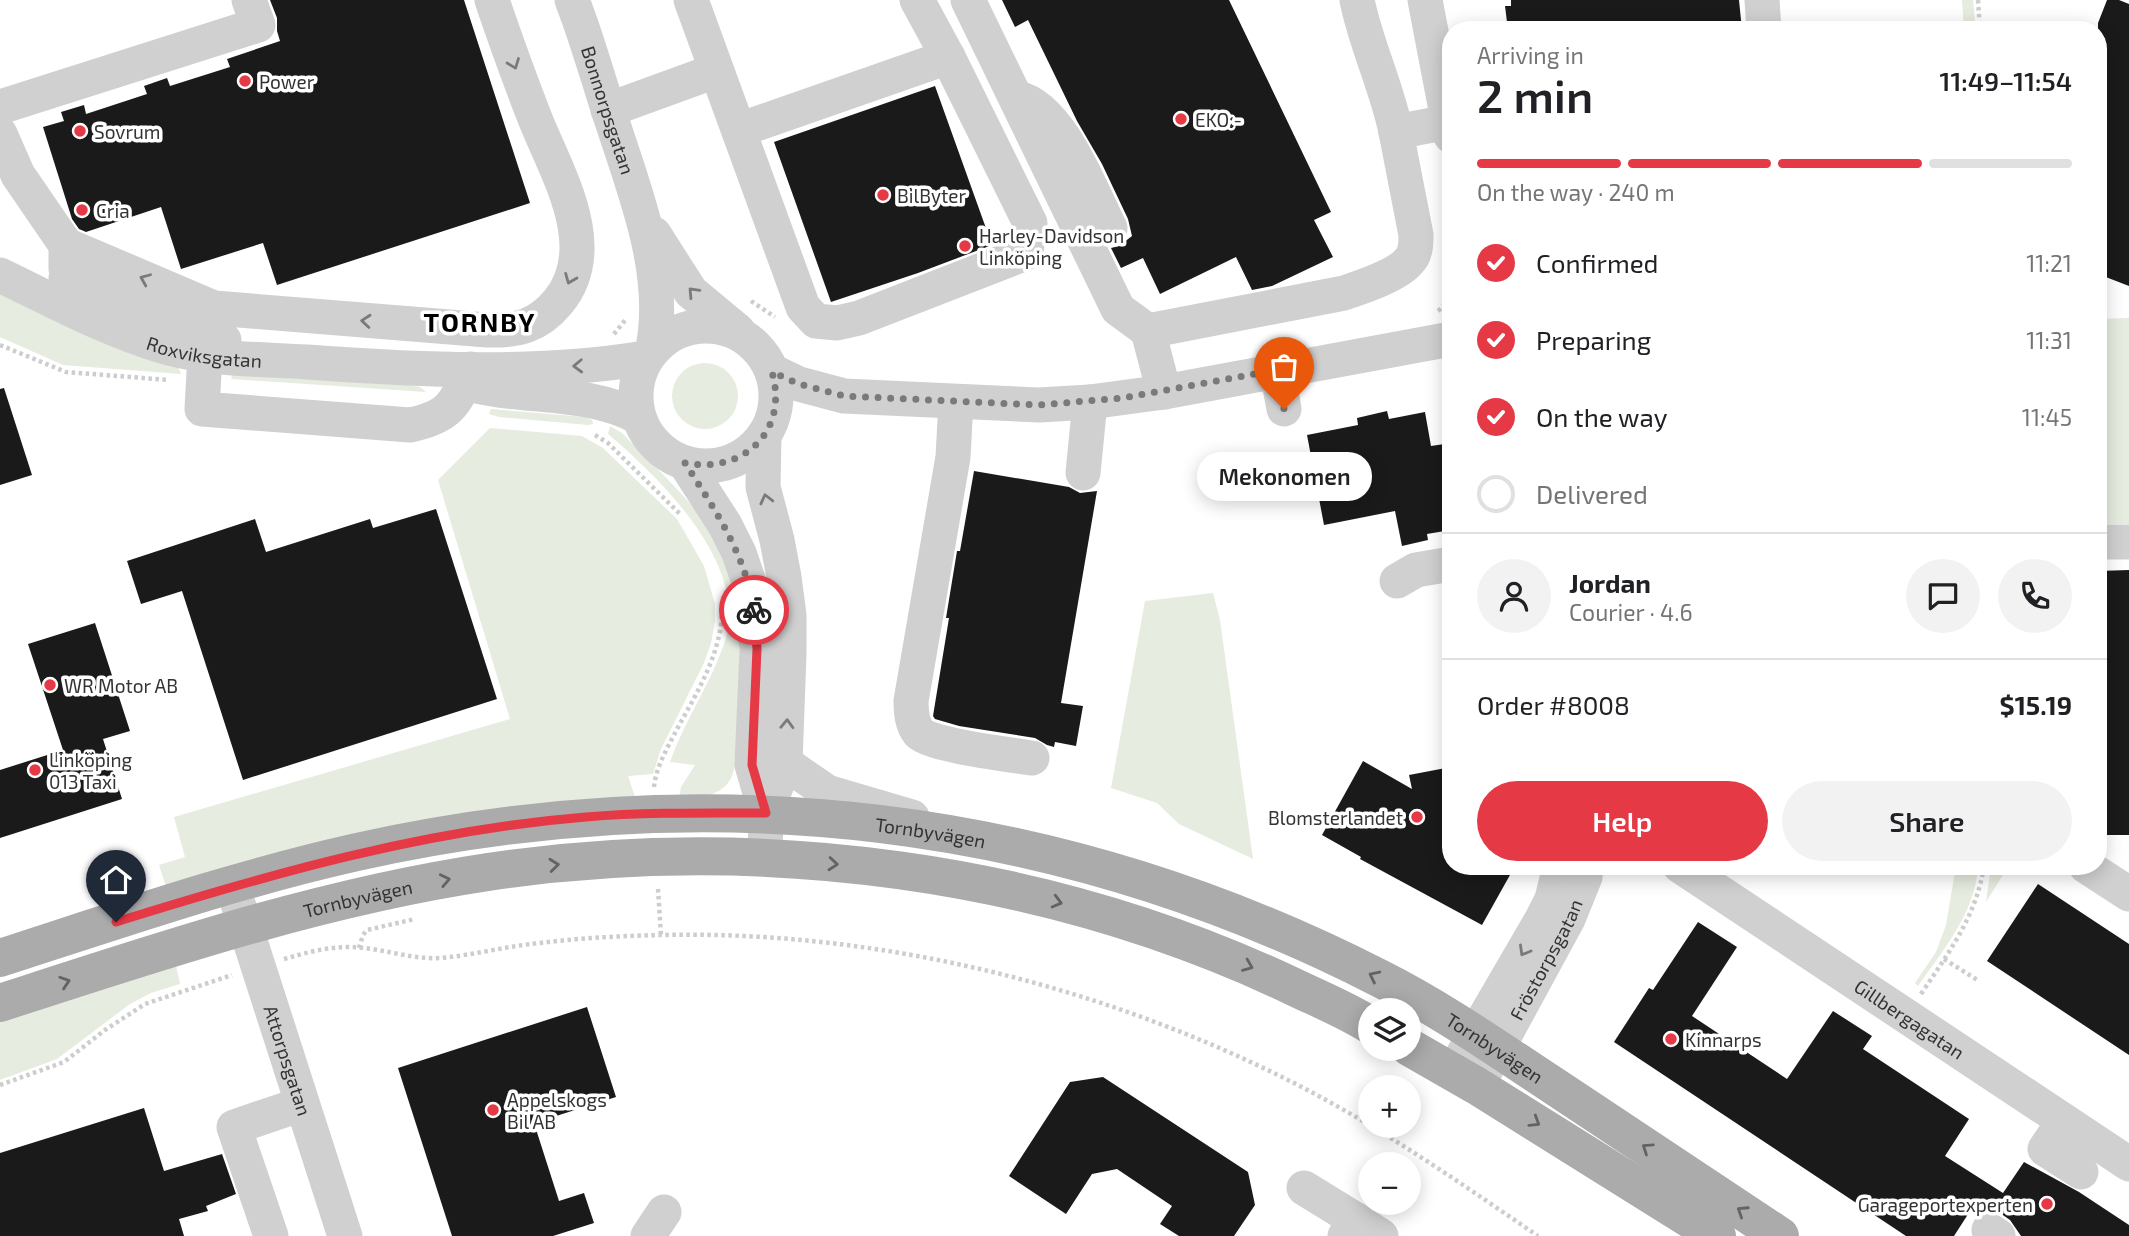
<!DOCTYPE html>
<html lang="en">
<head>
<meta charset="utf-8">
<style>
  :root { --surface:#fff; --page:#f2f2f2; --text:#202124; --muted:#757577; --line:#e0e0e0; --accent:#e63946 }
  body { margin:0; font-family:"Exo 2",sans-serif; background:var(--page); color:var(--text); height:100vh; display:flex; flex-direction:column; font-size:26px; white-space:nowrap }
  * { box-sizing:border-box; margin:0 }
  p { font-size:23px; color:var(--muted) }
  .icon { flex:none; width:38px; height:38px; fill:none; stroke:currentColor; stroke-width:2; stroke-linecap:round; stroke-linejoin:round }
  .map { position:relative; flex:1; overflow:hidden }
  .side { position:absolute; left:1442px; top:21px; width:665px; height:854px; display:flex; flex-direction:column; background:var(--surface); border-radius:28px; box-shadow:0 4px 18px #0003 }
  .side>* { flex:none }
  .tools { position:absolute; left:1358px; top:998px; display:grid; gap:14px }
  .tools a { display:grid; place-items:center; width:63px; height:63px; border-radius:50%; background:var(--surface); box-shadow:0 4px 18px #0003; font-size:35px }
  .pin { position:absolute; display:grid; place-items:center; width:60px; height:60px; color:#fff; margin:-72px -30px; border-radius:50% 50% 50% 0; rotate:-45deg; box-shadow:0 0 7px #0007 }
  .pin .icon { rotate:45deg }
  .courier { position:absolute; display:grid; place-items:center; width:70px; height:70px; margin:-35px; border:5px solid #e63946; border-radius:50%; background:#fff; color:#222; box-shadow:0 2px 9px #0007 }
  .bubble { position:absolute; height:49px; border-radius:24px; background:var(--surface); box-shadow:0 4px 18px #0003; font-size:23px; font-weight:600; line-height:49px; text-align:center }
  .head em { font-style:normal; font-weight:600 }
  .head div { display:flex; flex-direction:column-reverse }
  .head { display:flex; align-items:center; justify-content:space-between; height:119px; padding:0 35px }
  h1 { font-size:46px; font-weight:600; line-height:52px }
  .bar { display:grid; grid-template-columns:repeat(4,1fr); gap:10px 7px; align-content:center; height:84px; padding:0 35px }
  .bar i { height:9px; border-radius:5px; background:var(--line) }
  .bar .on { background:var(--accent) }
  .bar p { grid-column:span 4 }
  .line { display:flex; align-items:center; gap:18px; padding:0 35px; border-top:2px solid var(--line) }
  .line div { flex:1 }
  .round { display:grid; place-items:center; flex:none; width:74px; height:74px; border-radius:37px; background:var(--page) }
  ol { padding:0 35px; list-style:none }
  li { display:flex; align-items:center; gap:21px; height:77px }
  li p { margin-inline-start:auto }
  li .icon { padding:7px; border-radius:50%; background:var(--accent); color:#fff; stroke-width:4 }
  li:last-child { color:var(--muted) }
  li i { width:38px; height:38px; border:4px solid var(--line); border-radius:50% }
  .action { display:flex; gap:14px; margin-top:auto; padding:14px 35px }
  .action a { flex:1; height:80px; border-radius:42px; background:var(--accent); color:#fff; font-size:28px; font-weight:600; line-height:80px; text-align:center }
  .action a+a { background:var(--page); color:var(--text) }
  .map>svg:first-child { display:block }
  .green { fill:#e6ecdf }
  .building { fill:#1a1a1a }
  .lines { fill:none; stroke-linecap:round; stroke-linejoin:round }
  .path { stroke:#cdcdcd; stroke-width:4.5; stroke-dasharray:3.5 3.5; stroke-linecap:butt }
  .minor { stroke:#d0d0d0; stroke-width:35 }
  .major { stroke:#ababab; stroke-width:38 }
  .oneway { stroke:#7a7a7a }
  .oneway2 { stroke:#636363 }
  .done { stroke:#7a7a7a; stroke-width:7; stroke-dasharray:0 12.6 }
  .route { stroke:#e63946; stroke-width:9 }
  .poi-dot { fill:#e63946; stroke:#fff; stroke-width:2.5 }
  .labels { text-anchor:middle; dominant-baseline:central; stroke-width:7; stroke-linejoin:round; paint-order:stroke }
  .poi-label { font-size:19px; fill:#333; stroke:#fff; text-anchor:start }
  .street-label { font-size:19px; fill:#333; stroke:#fff }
  .district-label { font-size:26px; font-weight:bold; letter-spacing:2px; fill:#000; stroke:#fff }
</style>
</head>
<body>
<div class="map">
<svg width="2129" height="1236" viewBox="0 0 2129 1236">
  <rect width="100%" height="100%" fill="#fff"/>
  <!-- green -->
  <path class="green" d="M1962,0H1973L1976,30H1964Z
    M0,291L178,367L181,374L63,365L0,337Z
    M2129,318V524H2098V319Z
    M672 396a33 33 0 1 1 66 0a33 33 0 1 1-66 0Z
    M232,375L406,384L420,387L426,392L231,379Z
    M491,409L585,417L592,420L593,424L588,425L499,417L489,414Z
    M610,426L622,433C655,468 693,500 718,542C726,555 731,577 734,593C741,622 746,763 728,783C715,798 697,797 679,799L681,787L695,765L670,762C684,721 710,685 724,644C751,566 662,480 608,434Z
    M490,428L582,436L603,448L677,519L704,566L715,604V622L711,643L704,663L661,749L653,774L628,776L636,800L167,889L159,865L185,857L174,817L510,719L438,480Z
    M1213,593L1220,620L1253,859L1179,824L1157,803L1111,788L1145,601Z
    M1956,866H1978C1976,912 1943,950 1918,986L1915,983L1936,952L1946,925Z
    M1991,866L2008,867L1986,902Z
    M175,961L180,984L151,993L130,1004L57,1059L0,1080V1017Z"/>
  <!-- building -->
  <path class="building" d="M270,0H464L530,203L277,285L263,243L181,269L161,207L86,232L79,229L72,219L43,127L64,121L61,112L84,105L86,114L147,94L144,86L167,78L170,86L230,67L227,59L280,41L277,31V18Z
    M1002,0H1229L1331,212L1314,220L1333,257L1272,286L1252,290L1236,257L1160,294L1143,258L1121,268L1111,248L1119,246L1132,236L1128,219L1102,164L1077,121L1028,20L1015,27Z
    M1511,0H1739L1742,30H1508L1505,6H1511Z
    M2107,0H2119L2129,4V286L2098,274V23Z
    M935,86L992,245L918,273L831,302L774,142Z
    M4,388L32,475L0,485V389Z
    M1387,411L1389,419L1425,412L1431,446L1451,443V530L1427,534L1428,540L1402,546L1395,511L1324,525L1307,435L1358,425L1357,418Z
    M974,471L1069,487L1080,493L1097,491L1061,703L1083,706L1076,746L1055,742L1054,747L1047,745L1035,738L959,726L935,719L933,716L949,618H946L957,551H960Z
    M436,509L497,699L243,780L182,591L141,604L127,561L255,519L266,552L370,519L373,528Z
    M2129,570V835H2098V571Z
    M95,623L130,731L103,739L122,799L0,838V770L63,750L28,644Z
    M1363,761L1412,789L1409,775L1451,767V866H1515L1482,925L1360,859L1361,857L1322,835Z
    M2038,884L2129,944V1055L1987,961Z
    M1698,922L1737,947L1692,1016L1787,1079L1833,1011L1872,1036L1863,1049L1969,1119L1945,1156L2003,1193L2024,1162L2079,1192L2129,1225V1236H2021L2010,1220L2000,1213L1991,1210L1984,1211L1974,1205L1954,1236H1906L1614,1042L1649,988L1653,990Z
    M587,1007L616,1097L534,1123L559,1201L584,1193L594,1223L553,1236H452L398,1068Z
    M1103,1077L1248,1172L1255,1205L1234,1236H1179L1160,1224L1172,1206L1117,1169L1092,1174L1066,1214L1009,1176L1070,1082Z
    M144,1108L164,1171L222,1154L236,1194L206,1206L208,1211L179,1219L184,1236H0V1153Z"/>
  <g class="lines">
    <!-- path -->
    <path class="path" d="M1978,0L1980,30
      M751,301L775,317
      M1438,311C1456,296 1448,274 1444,254
      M614,334L626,319
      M0,345L66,372L169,380
      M595,435L608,443L681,515
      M654,787C656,767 667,749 676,731C696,694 719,658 722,615
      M658,889L661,935
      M359,948L363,935L367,930L415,919
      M284,959C305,953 326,947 349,947C380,947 410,960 441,958C474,955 507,946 540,943C579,938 620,936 660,935C872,930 1093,983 1284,1078C1373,1122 1456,1180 1538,1236
      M1944,959L1979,981
      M1921,994C1949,952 1976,917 1984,866
      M0,1085L64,1062L105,1030L145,1004L232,975"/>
    <!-- minor -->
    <g class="minor">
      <path id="s1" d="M572,0C587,38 598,79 611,118C634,190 668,271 653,348"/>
      <path d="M691,0L803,307L816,321L837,323L859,318L1026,253L1030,223L948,57L917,0"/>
      <path d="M968,0L1118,309L1148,331"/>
      <path d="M1357,0C1366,45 1387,87 1396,132L1448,122"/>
      <path d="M1425,0L1451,136"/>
      <path d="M1762,0L1764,30"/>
      <path d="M1018,98C1061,108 1091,191 1110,228"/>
      <path d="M0,107L258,25L249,0"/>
      <path d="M608,110L715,71"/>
      <path d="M739,130L948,57"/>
      <path d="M0,134L18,175L66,245V269"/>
      <path d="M654,234L691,292L738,331"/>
      <path d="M66,245L214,308L487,330C518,331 538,326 558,302C604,247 555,170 534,116C519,77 505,39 492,0"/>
      <path id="s2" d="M0,275C54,301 107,330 165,347C211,360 260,359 307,362C417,370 536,376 645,358"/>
      <path d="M66,278L104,298L224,340"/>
      <circle cx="706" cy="396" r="70"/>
      <path d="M205,355L202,409L410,425C450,417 455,404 471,369"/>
      <path d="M1277,370L1284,409"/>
      <path d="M772,371L799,384L844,396L1039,405L1090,402L1164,392L1451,339"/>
      <path d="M464,383C521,399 586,389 638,417"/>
      <path d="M1164,392L1148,331L1344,293C1362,287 1398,275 1409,261C1416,254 1416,244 1416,235L1396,132"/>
      <path d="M956,402L953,457L911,701C911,713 912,724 919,733C930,745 1012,755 1032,758"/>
      <path d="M764,435L763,487L777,540L784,577L789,615V654L785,763L766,813"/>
      <path d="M685,463L725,525L739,553L750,585L757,649L752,765L766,813L765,858"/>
      <path d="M1083,473L1090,402"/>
      <path d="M2098,542H2129"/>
      <path d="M1397,581L1416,570L1451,564"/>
      <path d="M785,763L827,792L912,817"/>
      <path id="s3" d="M1680,866L2129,1164"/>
      <path d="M2086,866L2129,894"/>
      <path id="s4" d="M232,885L345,1236"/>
      <path d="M1453,1072L1542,919L1552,899L1560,866"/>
      <path id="s5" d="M1477,1086L1568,919L1585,877L1586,866"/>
      <path d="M2064,1121L2045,1149L2081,1172"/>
      <path d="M1304,1188L1356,1220"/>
      <path d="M1989,1230L1998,1236"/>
      <path d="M271,1236L234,1127L302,1104"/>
      <path d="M648,1236L664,1212"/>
      <path d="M1345,1236L1356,1220L1381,1236"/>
    </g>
    <!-- major -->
    <g class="major">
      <path id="s6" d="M0,958C118,920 236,879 357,852C710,774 1056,813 1379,978C1441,1009 1499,1050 1557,1088C1632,1138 1706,1187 1780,1236"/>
      <path id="s7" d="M0,1003C160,951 321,897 488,872C758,832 1046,869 1294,987C1319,999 1346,1010 1370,1025"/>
      <path d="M1409,1047L1477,1086L1717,1236"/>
    </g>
  </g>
  <!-- one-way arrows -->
  <defs><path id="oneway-chevron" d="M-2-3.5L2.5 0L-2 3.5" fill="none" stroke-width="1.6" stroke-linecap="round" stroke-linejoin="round" transform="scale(1.75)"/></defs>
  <g class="oneway">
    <use href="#oneway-chevron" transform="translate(514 64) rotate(69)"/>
    <use href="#oneway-chevron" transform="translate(145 279) rotate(-157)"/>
    <use href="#oneway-chevron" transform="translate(570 279) rotate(112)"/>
    <use href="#oneway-chevron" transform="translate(693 292) rotate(-133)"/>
    <use href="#oneway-chevron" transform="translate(366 321) rotate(-175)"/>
    <use href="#oneway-chevron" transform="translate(578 366) rotate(178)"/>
    <use href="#oneway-chevron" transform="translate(766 499) rotate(-104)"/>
    <use href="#oneway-chevron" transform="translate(787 724) rotate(-88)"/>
    <use href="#oneway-chevron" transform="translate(1524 951) rotate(120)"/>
  </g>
  <g class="oneway2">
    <use href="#oneway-chevron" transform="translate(833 864) rotate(5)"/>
    <use href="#oneway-chevron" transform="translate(554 865) rotate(-6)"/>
    <use href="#oneway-chevron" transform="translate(445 880) rotate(-12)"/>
    <use href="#oneway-chevron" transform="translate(1057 902) rotate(15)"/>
    <use href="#oneway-chevron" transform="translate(1248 966) rotate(22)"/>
    <use href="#oneway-chevron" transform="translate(1374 976) rotate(-154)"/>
    <use href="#oneway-chevron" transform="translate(65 982) rotate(-18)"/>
    <use href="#oneway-chevron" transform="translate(1535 1122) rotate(32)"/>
    <use href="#oneway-chevron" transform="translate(1647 1148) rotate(-146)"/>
    <use href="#oneway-chevron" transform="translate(1742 1211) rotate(-147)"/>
  </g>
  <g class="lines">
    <!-- done -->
    <path class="done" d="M754,610C745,553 715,510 685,463C744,474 789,431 772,372L799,384L844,396L1039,405L1122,398L1277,370L1284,409"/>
    <!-- route -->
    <path class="route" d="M116,922C270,874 424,830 586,817C646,812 706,813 766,813L752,765L757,649L754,610"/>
  </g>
  <!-- markers -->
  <g class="poi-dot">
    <circle cx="245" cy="81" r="7"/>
    <circle cx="1181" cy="119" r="7"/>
    <circle cx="80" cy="131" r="7"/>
    <circle cx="883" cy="195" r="7"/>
    <circle cx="82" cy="210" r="7"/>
    <circle cx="965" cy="246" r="7"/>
    <circle cx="50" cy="685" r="7"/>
    <circle cx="35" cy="770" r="7"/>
    <circle cx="1417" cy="817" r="7"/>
    <circle cx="1671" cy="1039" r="7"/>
    <circle cx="493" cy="1110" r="7"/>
    <circle cx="2047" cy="1204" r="7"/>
  </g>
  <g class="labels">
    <!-- poi labels -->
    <g class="poi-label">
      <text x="259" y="81">Power</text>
      <text x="1195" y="119">EKO:-</text>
      <text x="94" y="131">Sovrum</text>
      <text x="897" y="195">BilByter</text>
      <text x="96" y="210">Cria</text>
      <text x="979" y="235">Harley-Davidson<tspan x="979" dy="22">Linköping</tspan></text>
      <text x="64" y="685">WR Motor AB</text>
      <text x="49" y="759">Linköping<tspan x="49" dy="22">013 Taxi</tspan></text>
      <text x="1403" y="817" text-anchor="end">Blomsterlandet</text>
      <text x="1685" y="1039">Kinnarps</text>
      <text x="507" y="1099">Appelskogs<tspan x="507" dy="22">Bil AB</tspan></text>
      <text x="2033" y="1204" text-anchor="end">Garageportexperten</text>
    </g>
    <!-- street labels -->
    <g class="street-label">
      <text stroke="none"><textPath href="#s1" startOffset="116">Bonnorpsgatan</textPath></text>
      <text stroke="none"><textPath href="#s2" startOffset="220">Roxviksgatan</textPath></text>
      <text stroke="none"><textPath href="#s6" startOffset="950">Tornbyvägen</textPath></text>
      <text stroke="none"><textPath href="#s7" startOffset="373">Tornbyvägen</textPath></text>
      <text stroke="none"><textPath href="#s5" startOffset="144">Fröstorpsgatan</textPath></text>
      <text stroke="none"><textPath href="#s3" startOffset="276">Gillbergagatan</textPath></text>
      <text stroke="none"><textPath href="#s6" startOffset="1559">Tornbyvägen</textPath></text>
      <text stroke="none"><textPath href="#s4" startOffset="184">Attorpsgatan</textPath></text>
    </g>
    <!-- district labels -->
    <g class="district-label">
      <text x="480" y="321">TORNBY</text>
    </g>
  </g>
</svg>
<div class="tools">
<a><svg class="icon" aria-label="layers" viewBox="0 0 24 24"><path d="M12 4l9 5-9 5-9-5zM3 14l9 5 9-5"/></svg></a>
<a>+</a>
<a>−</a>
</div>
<div class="pin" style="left:1284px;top:409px;background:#ea580c"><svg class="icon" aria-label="bag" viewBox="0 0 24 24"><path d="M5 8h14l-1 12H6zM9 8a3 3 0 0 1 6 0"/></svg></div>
<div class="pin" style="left:116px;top:922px;background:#1f2937"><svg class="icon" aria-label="home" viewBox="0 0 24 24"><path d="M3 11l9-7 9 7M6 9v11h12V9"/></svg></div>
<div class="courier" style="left:754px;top:610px"><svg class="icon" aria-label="bike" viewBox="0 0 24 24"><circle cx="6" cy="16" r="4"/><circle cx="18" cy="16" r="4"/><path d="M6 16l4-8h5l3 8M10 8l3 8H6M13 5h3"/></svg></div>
<div class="bubble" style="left:1197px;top:452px;width:175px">Mekonomen</div>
<section class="side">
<div class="head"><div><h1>2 min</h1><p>Arriving in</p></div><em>11:49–11:54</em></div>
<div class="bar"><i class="on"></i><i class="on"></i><i class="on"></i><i></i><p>On the way · 240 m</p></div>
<ol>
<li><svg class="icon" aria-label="check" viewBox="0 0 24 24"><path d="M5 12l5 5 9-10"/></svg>Confirmed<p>11:21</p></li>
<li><svg class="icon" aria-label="check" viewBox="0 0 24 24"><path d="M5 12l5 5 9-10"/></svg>Preparing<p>11:31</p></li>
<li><svg class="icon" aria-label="check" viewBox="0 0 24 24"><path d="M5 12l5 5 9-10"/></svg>On the way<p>11:45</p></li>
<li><i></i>Delivered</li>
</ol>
<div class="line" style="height:126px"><a class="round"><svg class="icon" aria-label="person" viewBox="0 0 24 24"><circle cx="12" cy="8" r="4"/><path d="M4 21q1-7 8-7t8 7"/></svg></a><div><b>Jordan</b><p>Courier · 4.6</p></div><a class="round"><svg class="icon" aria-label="chat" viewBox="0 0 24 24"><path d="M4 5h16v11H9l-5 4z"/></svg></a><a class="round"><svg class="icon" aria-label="phone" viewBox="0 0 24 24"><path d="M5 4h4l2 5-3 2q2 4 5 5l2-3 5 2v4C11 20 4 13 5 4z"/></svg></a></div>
<div class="line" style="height:91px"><div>Order #8008</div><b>$15.19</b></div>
<div class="action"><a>Help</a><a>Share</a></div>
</section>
</div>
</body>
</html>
